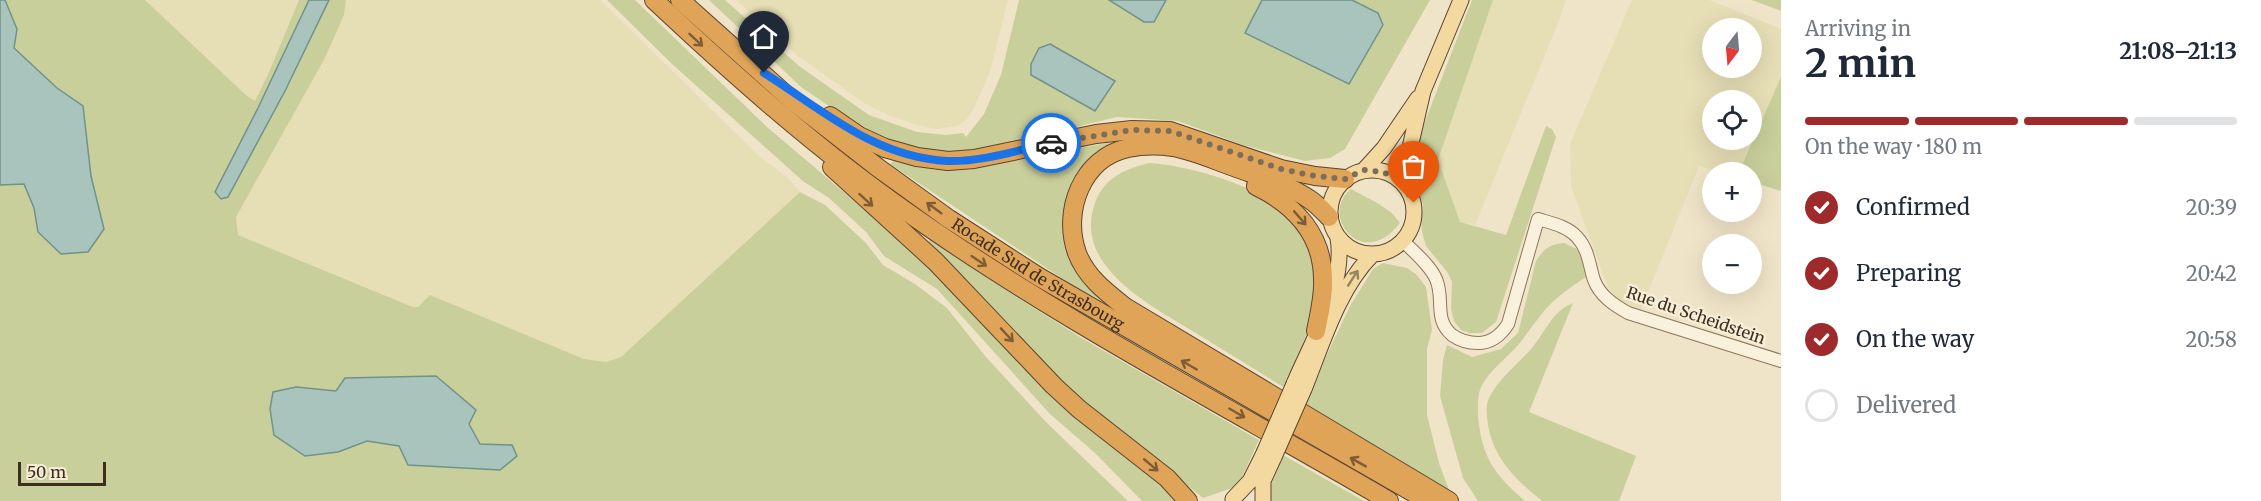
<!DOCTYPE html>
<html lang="en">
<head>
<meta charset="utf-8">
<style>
  :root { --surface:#fff; --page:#f6f6f7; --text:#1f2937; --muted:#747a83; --line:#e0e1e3; --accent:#9e2a2b }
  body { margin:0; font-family:Merriweather,serif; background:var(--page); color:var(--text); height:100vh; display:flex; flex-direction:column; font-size:22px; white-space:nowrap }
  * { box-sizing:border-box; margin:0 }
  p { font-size:20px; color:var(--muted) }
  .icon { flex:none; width:33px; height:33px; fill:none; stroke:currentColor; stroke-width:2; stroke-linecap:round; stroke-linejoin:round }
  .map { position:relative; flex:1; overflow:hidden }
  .drawer { display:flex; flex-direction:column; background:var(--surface); width:480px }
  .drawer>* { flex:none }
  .needle { width:39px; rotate:196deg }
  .fabs { position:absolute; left:1702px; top:18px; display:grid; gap:12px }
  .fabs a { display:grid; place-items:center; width:60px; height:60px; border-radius:50%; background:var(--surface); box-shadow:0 6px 24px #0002; font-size:30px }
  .scale { position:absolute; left:18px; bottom:15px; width:88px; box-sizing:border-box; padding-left:6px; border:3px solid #3d2e20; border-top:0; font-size:16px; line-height:21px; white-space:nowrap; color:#3d2e20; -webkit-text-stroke:4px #f7eed8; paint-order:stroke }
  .pin { position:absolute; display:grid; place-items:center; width:51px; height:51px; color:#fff; margin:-62px -26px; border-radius:50% 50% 50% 0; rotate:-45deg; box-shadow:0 0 6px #0007 }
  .pin .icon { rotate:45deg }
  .courier { position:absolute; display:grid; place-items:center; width:60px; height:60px; margin:-30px; border:4px solid #1a73e8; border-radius:50%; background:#fff; color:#222; box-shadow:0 2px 8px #0007 }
  .summary em { font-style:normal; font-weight:700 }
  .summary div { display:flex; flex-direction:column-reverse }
  .summary { display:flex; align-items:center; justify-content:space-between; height:102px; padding:0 24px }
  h1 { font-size:39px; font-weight:700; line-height:45px }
  .bar { display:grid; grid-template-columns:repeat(4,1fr); gap:9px 6px; align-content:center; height:72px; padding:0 24px }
  .bar i { height:8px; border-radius:4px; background:var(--line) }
  .bar .current { background:var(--accent) }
  .bar p { grid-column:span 4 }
  ol { padding:0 24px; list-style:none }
  li { display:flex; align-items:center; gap:18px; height:66px }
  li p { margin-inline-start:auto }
  li .icon { padding:6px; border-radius:50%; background:var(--accent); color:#fff; stroke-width:4 }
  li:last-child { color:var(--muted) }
  li i { width:33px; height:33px; border:3px solid var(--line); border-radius:50% }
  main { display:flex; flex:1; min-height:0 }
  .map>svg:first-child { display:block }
  .farmland { fill:#e6deb5; fill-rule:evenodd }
  .green { fill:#c9cf9b }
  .water { fill:#a9c4bc; stroke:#6f938a; stroke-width:1.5 }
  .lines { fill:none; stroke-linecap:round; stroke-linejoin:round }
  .minor-casing { stroke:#8d765c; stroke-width:14 }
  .major-casing { stroke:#5b4430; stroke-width:17 }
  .highway-casing { stroke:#5b4430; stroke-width:20 }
  .minor { stroke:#faf1dc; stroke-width:12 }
  .major { stroke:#f3d9a0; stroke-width:15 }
  .highway { stroke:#e0a458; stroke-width:18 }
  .major-bridge-casing { stroke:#5b4430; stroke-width:17; stroke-linecap:butt }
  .major-bridge { stroke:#f3d9a0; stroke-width:15 }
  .oneway { stroke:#7e5d36 }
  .oneway2 { stroke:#988460 }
  .done { stroke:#7c6e5b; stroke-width:6; stroke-dasharray:0 10.8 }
  .route { stroke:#1a73e8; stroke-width:8 }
  .labels { text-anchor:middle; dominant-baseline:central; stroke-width:5; stroke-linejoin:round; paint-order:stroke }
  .street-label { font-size:16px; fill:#3d2e20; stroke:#f7eed8 }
</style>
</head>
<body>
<main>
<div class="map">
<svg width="1781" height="501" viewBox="0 0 1781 501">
  <rect width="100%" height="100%" fill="#f0e4c8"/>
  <!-- farmland -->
  <path class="farmland" d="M145,0H299L269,72L255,101L247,96Z
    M346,0H600L759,156L788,178L800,192L621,357L606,362L584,359L414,307L238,235L236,217L325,58L344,15Z
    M736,0H1008L990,72L973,110L965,121L957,126L937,129L917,125L890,116L864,103L798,56Z
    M1493,0H1566L1558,23L1475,225L1460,222L1438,160Z
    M1632,0H1709L1781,29V77L1739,172H1722L1699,166L1640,312L1619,303L1607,285L1571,186L1570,144ZM1713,28H1752V68H1713ZM1713,100H1752V140H1713Z"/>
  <!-- green -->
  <path class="green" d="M0,0H145L247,96L255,101L269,72L299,0H309L258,108L216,192L228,197L285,91L329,0H346L344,15L325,58L236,217L238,235L413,307H418L430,295L584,359L606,362L621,357L800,192L825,205L866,243L883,265L915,284L947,308L986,357L1045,421L1128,501H0Z
    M607,0H635L767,127L878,221L1179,501H1142L1095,453L1050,414L937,289L884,256L866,232L829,198L804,182L672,64Z
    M709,0H725L799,66L869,115L917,132L946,135L963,133L966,137L984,114L1001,75L1019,0H1109L1144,22H1154L1166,0H1430L1345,149L1330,158L1305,161L1243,145L1178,121L1117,117L975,151H928L896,144L864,130L801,87Z
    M1472,0H1493L1438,160L1460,222L1506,235L1546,126L1552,129L1556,137L1496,322L1482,333H1470L1461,330L1454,321L1451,309L1452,282L1448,273L1426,246L1422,232L1421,218L1423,205L1412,173V162L1417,142Z
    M1752,0H1781V11Z
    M1781,77V191L1752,182V172H1739Z
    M1120,141L1121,145L1070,195L1091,288L1103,301L1075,287L890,164L895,160C947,178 986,166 1037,156C1064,150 1092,146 1120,141Z
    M1149,163C1181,164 1248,183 1274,203C1287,213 1302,230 1309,244C1312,249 1316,255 1316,261C1320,309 1303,345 1285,388C1256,370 1227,352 1199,335C1156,308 1074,269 1094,206C1102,179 1124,169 1149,163Z
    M1351,189L1379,204L1392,213L1400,223C1363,272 1318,215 1351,189Z
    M930,238L1018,298L1085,340L1259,440L1238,486L1203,498L1082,401L1032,353L928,243Z
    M1564,243L1577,249L1584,263L1586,277C1571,287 1556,297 1544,311C1535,322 1527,334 1519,344C1507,358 1491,369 1482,385C1477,395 1478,405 1478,416C1482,458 1494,474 1525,501H1478L1463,478L1440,396L1443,360L1447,345L1472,357L1501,349L1518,333L1536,261C1544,249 1549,244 1564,243Z
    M1383,263L1407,268L1417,275L1426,287L1432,330L1427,349V415L1439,463L1450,493L1304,403L1350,306L1373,269Z
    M1573,303L1529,412L1636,456L1619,501H1542C1516,480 1494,459 1488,425C1487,416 1485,406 1489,398C1499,378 1517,365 1531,349C1545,333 1552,311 1573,303Z
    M1283,455L1364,501H1270L1271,485Z"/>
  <!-- water -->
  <path class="water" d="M0,0H5L17,29L14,48L57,88L83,106L91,176L104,229L88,252L61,254L38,232L34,208L24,184L0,185Z
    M309,0H329L285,91L228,197L221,199L215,192L258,108Z
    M1109,0H1166L1154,22H1144Z
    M1262,0H1352L1378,13L1383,25L1349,84L1245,33Z
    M1050,44L1115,81L1095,111L1031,75V64L1039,48Z
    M436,376L476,410L469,424L480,444L512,445L517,456L500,470L408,465L399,446L367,441L338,452L305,456L274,435L270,409L273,392L296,387L336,391L345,378Z"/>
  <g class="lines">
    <defs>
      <path id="minor" d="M1403,241C1414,252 1430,265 1436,279C1445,299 1433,319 1452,335C1459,340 1469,343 1478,343C1491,343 1501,335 1508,324L1538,219C1551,223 1567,226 1577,237C1589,250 1589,265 1594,280C1600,296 1614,305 1628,313L1781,361"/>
      <path id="major" d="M1330 212a42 42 0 1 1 84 0a42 42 0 1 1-84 0Z
        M1364,170L1384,148L1418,98
        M1402,182L1423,91L1461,0
        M1294,384C1312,341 1346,285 1338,238
        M1304,389C1322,345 1338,289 1372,255
        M1233,499L1250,481L1264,453
        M1263,501V481L1274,457"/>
      <g id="highway">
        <path d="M654,0C734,75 817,149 907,212C1060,320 1228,407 1389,501"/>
        <path id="s1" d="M680,0L795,103L877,167L949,219L1039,277L1428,501"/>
        <path d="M830,116L859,136L885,148L917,157L948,161L974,159L1096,134L1132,130L1170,131L1281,169L1315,176L1345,179"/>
        <path d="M832,167L936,262L1054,386L1079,409L1167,478L1188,501"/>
        <path d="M1256,186C1295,205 1323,235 1323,280C1324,297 1319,315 1316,331"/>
        <path d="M1329,217C1323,211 1317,204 1309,199C1287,184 1258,176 1234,167C1214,160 1194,151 1173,147C1158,145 1143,145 1128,148C1082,158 1062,211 1077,253C1086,277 1106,292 1125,307L1449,501"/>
      </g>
    </defs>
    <!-- minor casing -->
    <use href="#minor" class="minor-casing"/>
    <!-- major casing -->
    <use href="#major" class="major-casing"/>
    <!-- highway casing -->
    <use href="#highway" class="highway-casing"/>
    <!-- minor -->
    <use href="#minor" class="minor"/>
    <!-- major -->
    <use href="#major" class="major"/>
    <!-- highway -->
    <use href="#highway" class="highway"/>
    <defs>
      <path id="major-bridge" d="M1264,453L1294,384
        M1274,457L1304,389"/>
    </defs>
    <!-- major-bridge casing -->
    <use href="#major-bridge" class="major-bridge-casing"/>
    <!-- major-bridge -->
    <use href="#major-bridge" class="major-bridge"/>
  </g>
  <!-- one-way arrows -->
  <defs><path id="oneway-shaft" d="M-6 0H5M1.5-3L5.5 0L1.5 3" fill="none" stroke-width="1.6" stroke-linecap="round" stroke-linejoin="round" transform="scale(1.5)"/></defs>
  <g class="oneway">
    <use href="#oneway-shaft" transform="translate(696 40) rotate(43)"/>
    <use href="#oneway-shaft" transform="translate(866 200) rotate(42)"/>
    <use href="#oneway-shaft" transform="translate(934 208) rotate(-144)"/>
    <use href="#oneway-shaft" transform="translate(1300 218) rotate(49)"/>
    <use href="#oneway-shaft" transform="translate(979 261) rotate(34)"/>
    <use href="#oneway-shaft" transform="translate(1007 335) rotate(47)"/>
    <use href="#oneway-shaft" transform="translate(1189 365) rotate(-150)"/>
    <use href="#oneway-shaft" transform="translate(1237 413) rotate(30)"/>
    <use href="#oneway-shaft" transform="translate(1358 462) rotate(-151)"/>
    <use href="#oneway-shaft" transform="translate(1151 465) rotate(40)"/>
  </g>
  <use class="oneway2" href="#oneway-shaft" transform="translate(1353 278) rotate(-57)"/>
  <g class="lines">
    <!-- done -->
    <path class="done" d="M1051,143L1132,130L1170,131L1281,169L1315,176L1345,179L1364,170L1383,172L1402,182L1414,203"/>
    <!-- route -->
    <path class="route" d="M764,73C823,110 874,157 947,161C982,162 1018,150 1051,143"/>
  </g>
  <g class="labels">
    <!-- street labels -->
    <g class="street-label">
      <text stroke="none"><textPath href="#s1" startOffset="452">Rocade Sud de Strasbourg</textPath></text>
      <text transform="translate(1696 315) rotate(19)">Rue du Scheidstein</text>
    </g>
  </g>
</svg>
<div class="fabs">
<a><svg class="needle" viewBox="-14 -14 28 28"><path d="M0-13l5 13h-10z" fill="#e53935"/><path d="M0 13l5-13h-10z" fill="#747a83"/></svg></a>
<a><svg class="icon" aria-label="locate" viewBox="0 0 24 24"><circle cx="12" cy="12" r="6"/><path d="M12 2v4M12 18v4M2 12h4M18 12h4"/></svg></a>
<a>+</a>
<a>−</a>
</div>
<div class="scale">50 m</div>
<div class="pin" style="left:1414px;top:203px;background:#ea580c"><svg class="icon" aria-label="bag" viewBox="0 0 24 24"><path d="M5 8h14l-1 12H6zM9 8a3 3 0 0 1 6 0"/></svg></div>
<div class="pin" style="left:764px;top:73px;background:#1f2937"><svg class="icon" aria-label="home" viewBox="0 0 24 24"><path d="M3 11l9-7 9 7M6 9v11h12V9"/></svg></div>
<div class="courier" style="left:1051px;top:143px"><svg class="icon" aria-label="car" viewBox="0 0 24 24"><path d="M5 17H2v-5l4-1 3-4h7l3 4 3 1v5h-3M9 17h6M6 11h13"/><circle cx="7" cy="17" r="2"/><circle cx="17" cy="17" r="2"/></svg></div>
</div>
<section class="drawer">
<div class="summary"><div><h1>2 min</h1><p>Arriving in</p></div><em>21:08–21:13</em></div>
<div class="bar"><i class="current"></i><i class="current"></i><i class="current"></i><i></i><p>On the way · 180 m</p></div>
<ol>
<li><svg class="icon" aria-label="check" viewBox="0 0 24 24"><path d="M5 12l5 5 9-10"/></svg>Confirmed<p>20:39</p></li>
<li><svg class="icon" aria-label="check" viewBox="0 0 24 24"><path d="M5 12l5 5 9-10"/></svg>Preparing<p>20:42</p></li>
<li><svg class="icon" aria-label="check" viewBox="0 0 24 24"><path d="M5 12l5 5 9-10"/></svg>On the way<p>20:58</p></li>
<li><i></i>Delivered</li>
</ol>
</section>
</main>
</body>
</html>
